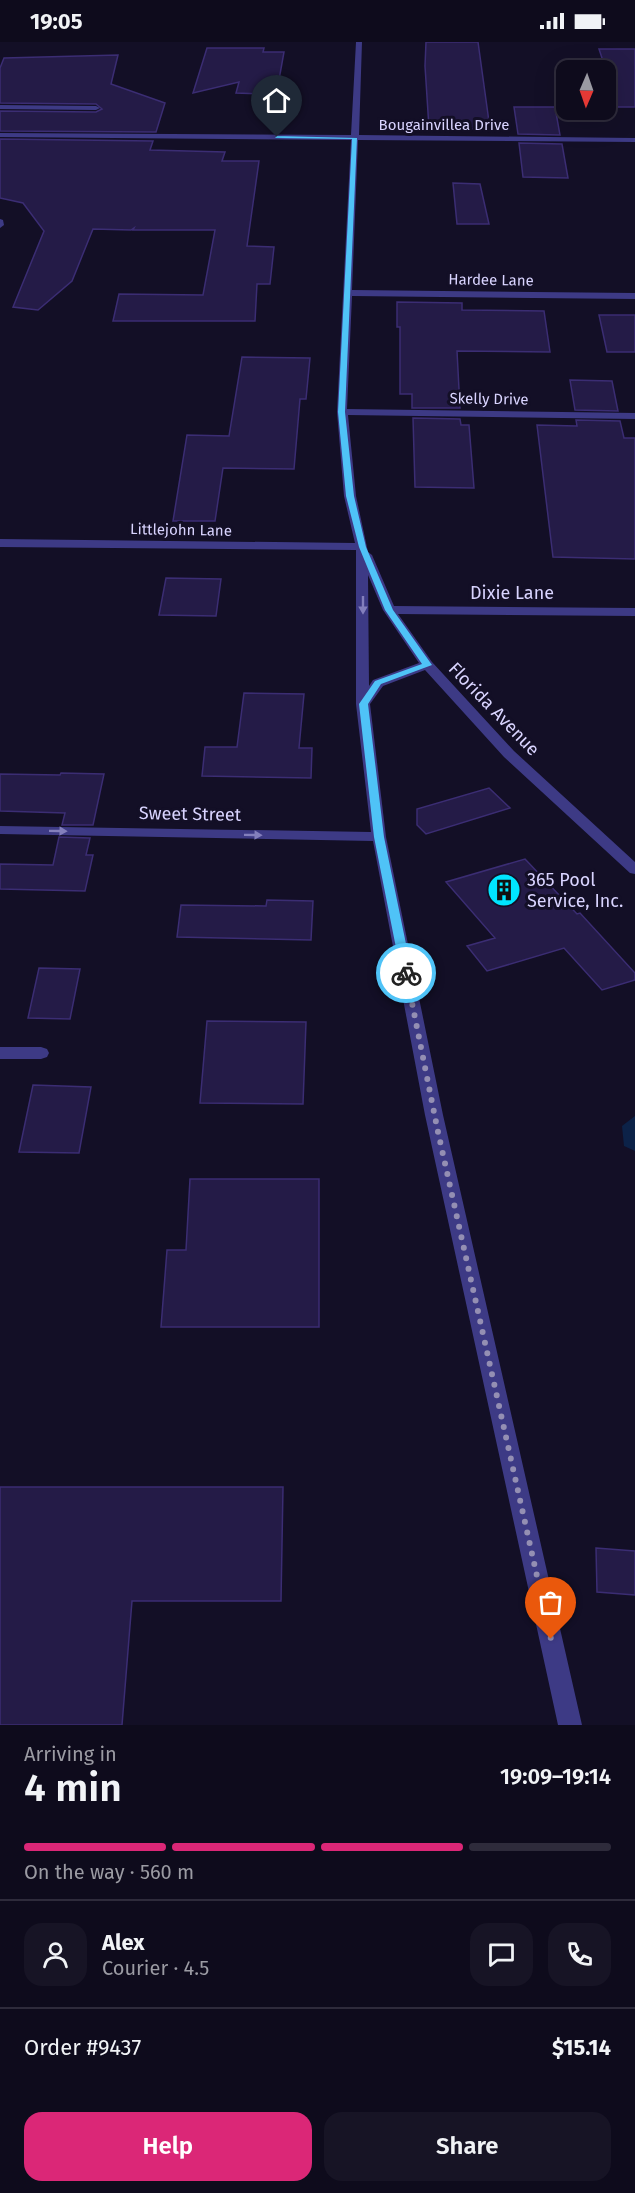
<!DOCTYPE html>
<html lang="en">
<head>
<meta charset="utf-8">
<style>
  :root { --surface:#0e0b1c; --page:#171425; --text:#f1f3f6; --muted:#9b9ba3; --line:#2e2b3b; --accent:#db2777 }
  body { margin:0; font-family:"Fira Sans",sans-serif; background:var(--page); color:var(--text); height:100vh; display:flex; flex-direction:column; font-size:22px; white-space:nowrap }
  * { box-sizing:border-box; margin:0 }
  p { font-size:20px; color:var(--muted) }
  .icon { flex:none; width:33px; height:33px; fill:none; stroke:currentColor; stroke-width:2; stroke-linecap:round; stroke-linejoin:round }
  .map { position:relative; height:1683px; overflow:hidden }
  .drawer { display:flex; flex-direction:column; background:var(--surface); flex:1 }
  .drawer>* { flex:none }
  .needle { width:39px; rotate:182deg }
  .tools { position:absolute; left:556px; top:18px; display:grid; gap:12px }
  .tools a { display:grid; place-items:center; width:60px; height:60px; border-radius:12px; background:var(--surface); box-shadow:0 6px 24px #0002,0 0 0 2px var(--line); font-size:30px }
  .pin { position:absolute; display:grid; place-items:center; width:51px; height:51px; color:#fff; margin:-62px -26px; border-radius:50% 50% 50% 0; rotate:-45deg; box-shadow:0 0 6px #0007 }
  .pin .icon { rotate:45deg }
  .courier { position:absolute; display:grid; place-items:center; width:60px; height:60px; margin:-30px; border:4px solid #4fc3f7; border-radius:50%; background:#fff; color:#222; box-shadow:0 2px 8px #0007 }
  .head em { font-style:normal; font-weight:600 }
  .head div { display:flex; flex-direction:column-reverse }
  .head { display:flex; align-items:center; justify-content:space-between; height:102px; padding:0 24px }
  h1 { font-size:39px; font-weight:600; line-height:45px }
  .bar { display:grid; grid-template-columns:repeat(4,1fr); gap:9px 6px; align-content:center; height:72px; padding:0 24px }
  .bar i { height:8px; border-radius:4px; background:var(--line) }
  .bar .on { background:var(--accent) }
  .bar p { grid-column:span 4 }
  .line { display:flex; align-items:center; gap:15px; padding:0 24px; border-top:2px solid var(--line) }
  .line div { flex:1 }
  .round { display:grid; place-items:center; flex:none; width:63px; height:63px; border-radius:18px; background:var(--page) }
  .action { display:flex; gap:12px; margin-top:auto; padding:12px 24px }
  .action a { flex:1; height:69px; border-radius:18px; background:var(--accent); color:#fff; font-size:24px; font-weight:600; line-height:69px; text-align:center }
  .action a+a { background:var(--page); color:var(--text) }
  .status { display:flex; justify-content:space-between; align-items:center; height:42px; padding:0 30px; background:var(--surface); direction:ltr }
  .status svg { height:16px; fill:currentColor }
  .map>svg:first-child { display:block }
  .water { fill:#0c2248 }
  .building { fill:#241b47; stroke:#3b2d73; stroke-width:1.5 }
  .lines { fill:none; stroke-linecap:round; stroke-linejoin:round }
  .minor { fill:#3d3a85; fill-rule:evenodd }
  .oneway { fill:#837fbc }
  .route { fill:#4fc3f7 }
  .done { stroke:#948fb3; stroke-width:6; stroke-dasharray:0 10.8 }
  .labels { text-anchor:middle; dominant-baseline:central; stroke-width:6; stroke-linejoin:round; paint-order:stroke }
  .far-street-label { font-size:15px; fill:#d9d4ff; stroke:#130f26 }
  .street-label { font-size:18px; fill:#d9d4ff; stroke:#130f26 }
  .poi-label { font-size:18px; fill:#d9d4ff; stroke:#130f26; text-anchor:start }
</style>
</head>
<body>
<div class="status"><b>19:05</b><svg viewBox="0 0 49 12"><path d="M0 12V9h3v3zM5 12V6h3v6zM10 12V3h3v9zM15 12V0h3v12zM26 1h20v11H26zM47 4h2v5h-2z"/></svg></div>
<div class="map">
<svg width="635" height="1683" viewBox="0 0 635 1683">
  <rect width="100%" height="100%" fill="#130f26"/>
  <!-- water -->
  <path class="water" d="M635,1074V1109L624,1104L622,1084Z"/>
  <!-- building -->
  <path class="building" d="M426,0H478L490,87L429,86L425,24Z
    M207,6H264L263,10H284L277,49H262L261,52L236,51L239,40L193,51Z
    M599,7H635V65H606V28Z
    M118,13L111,42L165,61L156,90L0,89V69L96,70L102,67L96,62L0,61V26L4,16Z
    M514,65H555L560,93L518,92Z
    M0,97L153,99L150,108L225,110L222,119H259L247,204L274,205L270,242H257L255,279H113L119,252L203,253L215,188H133L134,186L131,188L93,187L72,239L38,268L13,265L44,189L23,161L0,156Z
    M519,101L562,102L568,136L523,135Z
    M453,141L480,142L489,182H457Z
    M397,260L462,261V268L544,269L550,310L457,309L460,366H412V352H400V285H397Z
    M599,273H635V310H607Z
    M242,315L310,316L306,357H300L294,427L223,426L215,479H173L187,393L229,394Z
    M570,338L612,339L618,369L575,368Z
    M413,376L460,377L461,383H469L474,446L415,445Z
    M576,378L620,379L624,396H635V517L553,515L537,383L577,384Z
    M166,536L221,537L216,574L159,573Z
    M244,651L304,652L299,706H312L311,736L202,734L205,705H237Z
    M61,731L104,732L93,783H62L65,771L0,769V732L60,733Z
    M489,746L510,766L426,792L417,783V767Z
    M59,795L90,796L86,813H93L85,849L0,847V822L53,823Z
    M525,817L577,872L580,871L635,931V938L602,948L564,906L487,929L467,904L495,896L446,840Z
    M267,858L313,859L311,898L177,895L181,863L266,864Z
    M39,926L80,927L70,977L28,976Z
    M207,979L306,980L303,1062L200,1061Z
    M33,1043L91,1045L79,1111L19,1110Z
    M190,1137H319V1285H161L167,1208H186Z
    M0,1445H283L281,1559H132L122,1683H0Z
    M596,1506L635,1509V1553L597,1550Z"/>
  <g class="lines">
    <!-- minor -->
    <path class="minor" d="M356,0H362L359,93L635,96V100L358,98L352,248L635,251V257L352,254L347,367L635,371V377L348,373L356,454L368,510L372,513L394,564L635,566V574L398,572L432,620L514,709L635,820V832L630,831L504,715L425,628L383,644L370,662L386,795L443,1073L582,1683H558L425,1073L373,799L0,792V784L371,790L356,662V508L0,505V497L355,501L344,454L337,370L351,98L0,95V91L351,93ZM368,533L383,568L419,621L373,638L369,644Z
      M0,63L96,64L100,66L96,68L0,67Z
      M0,177L3,178L4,183L0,186Z
      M0,1005H41L47,1007L49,1011L47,1015L41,1017H0Z"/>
  </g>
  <!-- one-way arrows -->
  <defs><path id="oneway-solid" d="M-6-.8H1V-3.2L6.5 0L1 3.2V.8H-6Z" transform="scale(1.5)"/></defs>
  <g class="oneway">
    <use href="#oneway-solid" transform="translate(363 563) rotate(90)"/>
    <use href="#oneway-solid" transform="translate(58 789) rotate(1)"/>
    <use href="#oneway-solid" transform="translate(253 793) rotate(1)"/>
  </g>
  <!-- route -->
  <path class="route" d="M277,94L357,96L345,370L354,454L366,505L393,568L432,623L381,642L368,662L384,795L412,931L406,934L401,931L374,795L359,662L375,639L422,622L385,568L359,505L346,454L338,370L352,97L275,96Z"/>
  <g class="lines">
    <!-- done -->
    <path class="done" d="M406,931L438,1090L551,1597"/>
  </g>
  <!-- icons -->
  <defs>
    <symbol id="building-disc" viewBox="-11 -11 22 22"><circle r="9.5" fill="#00e5ff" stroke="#130f26"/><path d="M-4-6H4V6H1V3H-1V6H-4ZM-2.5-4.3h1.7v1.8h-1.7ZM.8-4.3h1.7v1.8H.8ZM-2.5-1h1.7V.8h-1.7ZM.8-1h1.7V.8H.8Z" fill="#111"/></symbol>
  </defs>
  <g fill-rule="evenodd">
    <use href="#building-disc" x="485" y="829" width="38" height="38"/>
  </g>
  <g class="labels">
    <!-- far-street labels -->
    <g class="far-street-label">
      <text x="444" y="83">Bougainvillea Drive</text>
      <text transform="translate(491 238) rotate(1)">Hardee Lane</text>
      <text transform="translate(489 357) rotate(1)">Skelly Drive</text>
      <text transform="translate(181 488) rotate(1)">Littlejohn Lane</text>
    </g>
    <!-- street labels -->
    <g class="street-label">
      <text x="512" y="551">Dixie Lane</text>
      <text transform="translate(494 667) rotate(46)">Florida Avenue</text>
      <text transform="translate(190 772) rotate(1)">Sweet Street</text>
    </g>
    <!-- poi labels -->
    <g class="poi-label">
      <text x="527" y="838">365 Pool<tspan x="527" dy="21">Service, Inc.</tspan></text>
    </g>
  </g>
</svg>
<div class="tools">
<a><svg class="needle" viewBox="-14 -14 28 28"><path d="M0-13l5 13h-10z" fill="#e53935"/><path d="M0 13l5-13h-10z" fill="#9b9ba3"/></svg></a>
</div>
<div class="pin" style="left:551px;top:1597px;background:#ea580c"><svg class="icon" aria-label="bag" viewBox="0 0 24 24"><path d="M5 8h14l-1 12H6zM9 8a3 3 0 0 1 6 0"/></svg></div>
<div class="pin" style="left:277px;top:95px;background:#1f2937"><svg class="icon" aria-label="home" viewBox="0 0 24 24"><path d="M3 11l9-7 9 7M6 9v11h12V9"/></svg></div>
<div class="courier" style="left:406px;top:931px"><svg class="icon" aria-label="bike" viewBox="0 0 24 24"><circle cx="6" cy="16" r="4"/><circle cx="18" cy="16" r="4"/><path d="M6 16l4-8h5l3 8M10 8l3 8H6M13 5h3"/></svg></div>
</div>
<section class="drawer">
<div class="head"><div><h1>4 min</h1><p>Arriving in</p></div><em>19:09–19:14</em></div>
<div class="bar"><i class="on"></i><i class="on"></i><i class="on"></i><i></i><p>On the way · 560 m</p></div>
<div class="line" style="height:108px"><a class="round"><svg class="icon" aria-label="person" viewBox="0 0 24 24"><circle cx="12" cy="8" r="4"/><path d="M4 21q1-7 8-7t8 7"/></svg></a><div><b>Alex</b><p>Courier · 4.5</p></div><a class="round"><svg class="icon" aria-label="chat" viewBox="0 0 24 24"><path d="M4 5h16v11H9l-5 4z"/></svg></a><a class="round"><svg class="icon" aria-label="phone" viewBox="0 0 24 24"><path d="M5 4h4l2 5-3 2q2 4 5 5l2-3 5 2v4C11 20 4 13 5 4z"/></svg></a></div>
<div class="line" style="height:78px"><div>Order #9437</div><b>$15.14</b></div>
<div class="action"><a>Help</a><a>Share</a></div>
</section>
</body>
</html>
